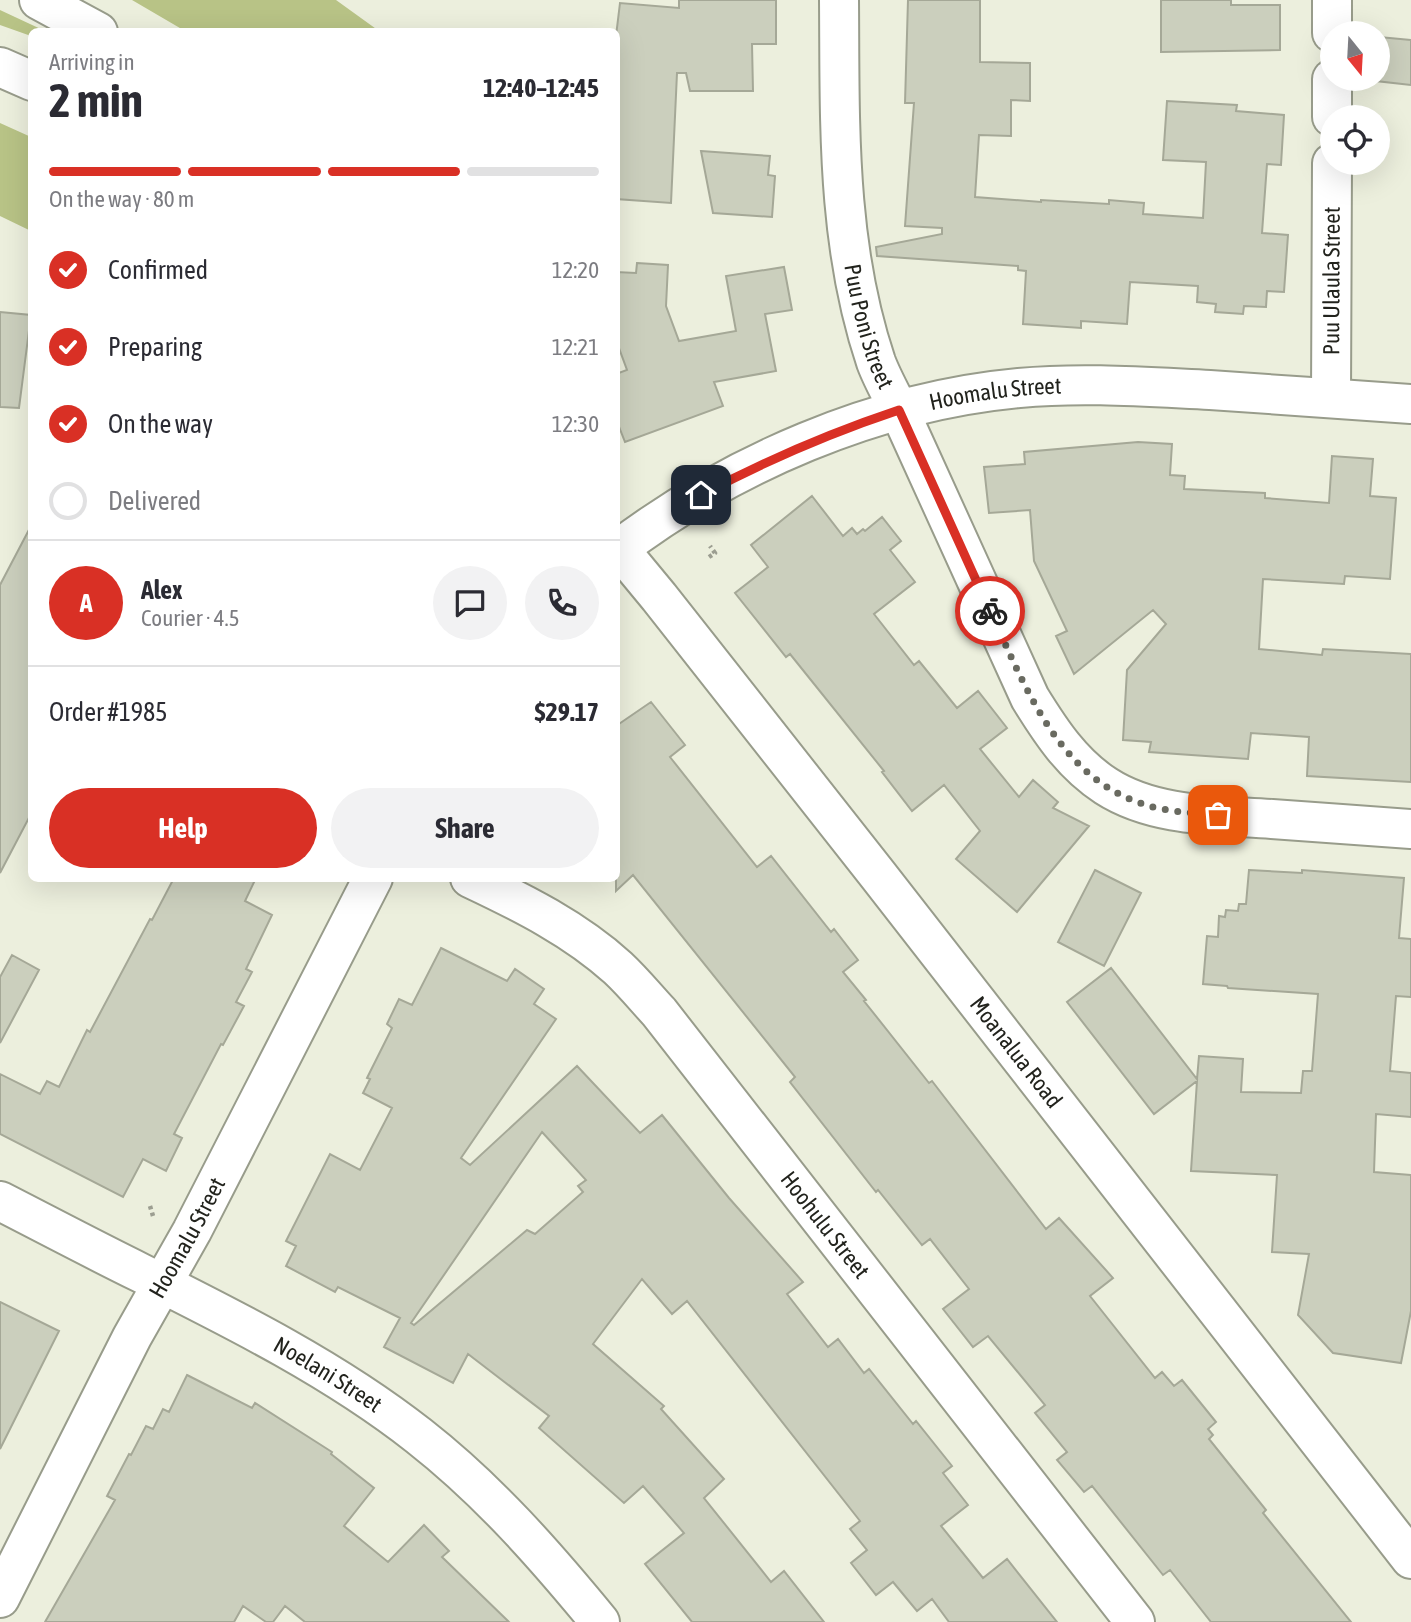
<!DOCTYPE html>
<html lang="en">
<head>
<meta charset="utf-8">
<style>
  :root { --surface:#fff; --page:#f2f2f3; --text:#2b2b33; --muted:#7c7c81; --line:#e1e1e2; --accent:#d93025 }
  body { margin:0; font-family:"Asap Condensed",sans-serif; background:var(--page); color:var(--text); height:100vh; display:flex; flex-direction:column; font-size:26px; white-space:nowrap }
  * { box-sizing:border-box; margin:0 }
  p { font-size:23px; color:var(--muted) }
  .icon { flex:none; width:38px; height:38px; fill:none; stroke:currentColor; stroke-width:2; stroke-linecap:round; stroke-linejoin:round }
  .map { position:relative; flex:1; overflow:hidden }
  .details { position:absolute; left:28px; top:28px; width:592px; height:854px; display:flex; flex-direction:column; background:var(--surface); border-radius:10px; box-shadow:0 7px 28px #0002 }
  .details>* { flex:none }
  .needle { width:46px; rotate:162deg }
  .tools { position:absolute; left:1320px; top:21px; display:grid; gap:14px }
  .tools a { display:grid; place-items:center; width:70px; height:70px; border-radius:50%; background:var(--surface); box-shadow:0 7px 28px #0002; font-size:35px }
  .pin { position:absolute; display:grid; place-items:center; width:60px; height:60px; color:#fff; margin:-30px; border-radius:14px; box-shadow:0 4px 10px #0006 }
  .courier { position:absolute; display:grid; place-items:center; width:70px; height:70px; margin:-35px; border:5px solid #d93025; border-radius:50%; background:#fff; color:#222; box-shadow:0 2px 9px #0007 }
  .head em { font-style:normal; font-weight:700 }
  .head div { display:flex; flex-direction:column-reverse }
  .head { display:flex; align-items:center; justify-content:space-between; height:119px; padding:0 21px }
  h1 { font-size:46px; font-weight:700; line-height:52px }
  .bar { display:grid; grid-template-columns:repeat(4,1fr); gap:10px 7px; align-content:center; height:84px; padding:0 21px }
  .bar i { height:9px; border-radius:5px; background:var(--line) }
  .bar .selected { background:var(--accent) }
  .bar p { grid-column:span 4 }
  .line { display:flex; align-items:center; gap:18px; padding:0 21px; border-top:2px solid var(--line) }
  .line div { flex:1 }
  .round { display:grid; place-items:center; flex:none; width:74px; height:74px; border-radius:37px; background:var(--page) }
  ol { padding:0 21px; list-style:none }
  li { display:flex; align-items:center; gap:21px; height:77px }
  li p { margin-inline-start:auto }
  li .icon { padding:7px; border-radius:50%; background:var(--accent); color:#fff; stroke-width:4 }
  li:last-child { color:var(--muted) }
  li i { width:38px; height:38px; border:4px solid var(--line); border-radius:50% }
  .primary-button { display:flex; gap:14px; margin-top:auto; padding:14px 21px }
  .primary-button a { flex:1; height:80px; border-radius:42px; background:var(--accent); color:#fff; font-size:28px; font-weight:700; line-height:80px; text-align:center }
  .primary-button a+a { background:var(--page); color:var(--text) }
  .map>svg:first-child { display:block }
  .green { fill:#b8c386 }
  .building { fill:#cbcfbd; stroke:#a5a897; stroke-width:2; fill-rule:evenodd }
  .lines { fill:none; stroke-linecap:round; stroke-linejoin:round }
  .street-casing { stroke:#989c8b; stroke-width:42 }
  .secondary-casing { stroke:#989c8b; stroke-width:42 }
  .path { stroke:#9c9e91; stroke-width:4.5; stroke-dasharray:3.5 3.5; stroke-linecap:butt }
  .street { stroke:#fff; stroke-width:38 }
  .secondary { stroke:#fff; stroke-width:38 }
  .done { stroke:#696a60; stroke-width:7; stroke-dasharray:0 12.6 }
  .route { stroke:#d93025; stroke-width:9 }
  .labels { text-anchor:middle; dominant-baseline:central; stroke-width:6; stroke-linejoin:round; paint-order:stroke }
  .street-label { font-size:23px; fill:#22231d; stroke:#ecefdd }
</style>
</head>
<body>
<div class="map">
<svg width="1411" height="1622" viewBox="0 0 1411 1622">
  <rect width="100%" height="100%" fill="#ecefdd"/>
  <!-- green -->
  <path class="green" d="M132,0H336L379,31H185Z
    M0,10L45,31L32,32L31,36L0,25Z
    M0,123L31,137V231L0,216Z"/>
  <!-- building -->
  <path class="building" d="M679,0H776V44H752L753,91H690L686,73H677L671,203L616,199V36L620,3L679,8Z
    M908,0H980V62L1030,63V101L1011,100V136L979,135L975,197L1041,202V200L1109,204V200L1144,203L1143,214L1203,218L1206,162L1163,160L1167,101L1237,105L1236,111L1284,115L1281,165L1267,164L1262,233L1288,235L1284,292L1267,291L1266,307L1244,306L1243,314L1215,312L1216,304L1197,302L1198,286L1130,282L1127,324L1081,321V328L1023,324L1026,271L1018,270V266L877,256L876,247L942,234V228L905,226L914,103H905Z
    M1161,0H1231V5H1280V50L1161,52Z
    M1379,37L1411,40V85L1376,81Z
    M701,151L770,156L768,175L775,176L772,217L713,213Z
    M637,263L668,265L666,306L679,341L736,331L726,276L784,267L792,310L765,314L776,371L714,382L723,406L625,442L616,419V374L627,370L616,340V272L636,273Z
    M0,312L31,315L19,408L0,407Z
    M1138,442L1172,444L1170,475L1185,476L1184,489L1265,493V498L1329,503L1332,456L1373,459L1370,496L1396,498L1390,579L1345,576L1344,584L1263,579L1259,649L1322,655L1323,649L1411,654V782L1307,776L1309,737L1251,733L1248,759L1149,752L1151,742L1123,740L1127,670L1166,624L1153,610L1074,674L1056,636L1067,631L1034,561L1030,510L989,513L984,467L1025,464L1024,452Z
    M812,496L843,536L852,528L857,534L863,529L865,531L882,517L901,541L890,550L915,582L874,614L914,665L919,661L957,708L978,691L1007,728L980,749L1019,797L1033,780L1058,802L1053,808L1089,826L1017,912L956,859L980,831L944,785L912,811L882,772L884,771L790,654L786,657L735,593L768,567L751,545Z
    M32,524V812L0,873V585Z
    M651,702L685,745L670,757L757,867L771,856L831,932L834,929L858,960L843,972L866,1000L864,1001L929,1083L932,1081L1046,1229L1059,1218L1113,1278L1090,1296L1155,1378L1162,1372L1174,1386L1182,1380L1216,1422L1208,1429L1213,1435L1209,1439L1266,1510L1263,1513L1351,1622H1211L1170,1570L1163,1575L1092,1486L1084,1492L1057,1460L1067,1452L1035,1413L1045,1405L988,1336L973,1347L943,1309L969,1289L930,1239L922,1245L878,1190L876,1192L790,1082L795,1077L633,875L616,891V726Z
    M1095,870L1141,893L1104,966L1058,942Z
    M1249,870L1302,873V870L1404,878L1399,938L1411,939V997L1396,996L1390,1071L1411,1073V1117L1376,1114L1374,1172L1411,1175V1311L1401,1363L1333,1353L1298,1315L1309,1254L1272,1252L1277,1175L1191,1171L1197,1081L1154,1114L1067,1002L1111,968L1197,1079L1199,1056L1243,1059L1241,1092L1301,1093L1303,1071H1312L1318,994L1228,988L1227,986L1203,984L1207,936L1218,937L1219,916L1225,917L1226,910L1238,911L1239,904H1246Z
    M174,878H256L245,901L272,915L246,969L252,972L236,1002L244,1006L223,1045L221,1044L174,1134L182,1138L166,1171L143,1159L123,1197L0,1134V1074L40,1094L47,1081L59,1087L87,1030L90,1032L150,919L152,920Z
    M441,948L507,981L515,969L544,989L534,1004L556,1019L461,1158L470,1165L577,1066L640,1133L662,1115L729,1198L803,1282L787,1294L828,1347L838,1339L864,1373L869,1369L913,1424L916,1421L952,1466L943,1473L968,1505L941,1526L983,1578L1007,1559L1057,1622H949L932,1599L917,1611L893,1582L876,1595L851,1563L867,1550L850,1529L860,1521L687,1301L672,1314L642,1279L593,1344L664,1406L661,1409L724,1479L704,1498L771,1582L784,1571L824,1622H692L645,1564L684,1533L643,1486L624,1503L539,1428L549,1416L468,1354L453,1383L384,1347L400,1318L338,1287L335,1292L286,1266L296,1246L286,1241L330,1154L360,1170L392,1108L363,1093L370,1079L367,1078L392,1028L387,1024L399,999L412,1005ZM542,1132L586,1180L578,1186L583,1192L535,1234L527,1230L414,1325L411,1323Z
    M12,955L39,970L0,1043V977Z
    M0,1302L59,1331L0,1449Z
    M187,1375L252,1408L255,1403L332,1452L331,1454L374,1488L344,1526L388,1562L424,1525L449,1551L442,1557L509,1622H305L285,1606L273,1622H266L243,1606L234,1622H45L115,1500L107,1496L129,1454L131,1455L146,1426L153,1429L163,1409L169,1412Z"/>
  <g class="lines">
    <defs>
      <g id="street">
        <path d="M1332,0V33"/>
        <path d="M1332,79V117"/>
        <path id="s1" d="M1331,398L1332,163"/>
        <path d="M899,410L1030,698C1051,732 1072,764 1106,786C1154,817 1217,815 1272,819C1318,822 1365,826 1411,829"/>
        <path id="s2" d="M470,878C523,903 575,929 618,968C633,982 646,998 659,1012L1135,1622"/>
      </g>
      <g id="secondary">
        <path d="M39,0L98,32"/>
        <path id="s3" d="M839,0C840,123 836,243 876,362C882,378 891,394 899,410"/>
        <path d="M0,67L32,81"/>
        <path id="s4" d="M616,545L659,597L878,875L1411,1559"/>
        <path id="s5" d="M616,551C730,464 876,401 1019,388C1083,382 1147,387 1210,390C1277,395 1344,399 1411,404"/>
        <path id="s6" d="M0,1201C47,1225 94,1250 141,1273C237,1321 335,1370 419,1436C488,1490 545,1555 600,1622"/>
        <path id="s7" d="M0,1598L132,1337L192,1231L373,878"/>
      </g>
    </defs>
    <!-- street casing -->
    <use href="#street" class="street-casing"/>
    <!-- secondary casing -->
    <use href="#secondary" class="secondary-casing"/>
    <!-- path -->
    <path class="path" d="M709,557L715,553L710,546
      M150,1206L153,1216"/>
    <!-- street -->
    <use href="#street" class="street"/>
    <!-- secondary -->
    <use href="#secondary" class="secondary"/>
  </g>
  <g class="lines">
    <!-- done -->
    <path class="done" d="M990,611C1025,685 1057,776 1143,804C1166,812 1194,813 1218,815"/>
    <!-- route -->
    <path class="route" d="M701,495C767,460 827,434 899,410L990,611"/>
  </g>
  <g class="labels">
    <!-- street labels -->
    <g class="street-label">
      <text stroke="none"><textPath href="#s1" startOffset="117">Puu Ulaula Street</textPath></text>
      <text stroke="none"><textPath href="#s3" startOffset="329">Puu Poni Street</textPath></text>
      <text stroke="none"><textPath href="#s5" startOffset="416">Hoomalu Street</textPath></text>
      <text stroke="none"><textPath href="#s4" startOffset="646">Moanalua Road</textPath></text>
      <text stroke="none"><textPath href="#s2" startOffset="504">Hoohulu Street</textPath></text>
      <text stroke="none"><textPath href="#s7" startOffset="406">Hoomalu Street</textPath></text>
      <text stroke="none"><textPath href="#s6" startOffset="371">Noelani Street</textPath></text>
    </g>
  </g>
</svg>
<div class="tools">
<a><svg class="needle" viewBox="-14 -14 28 28"><path d="M0-13l5 13h-10z" fill="#e53935"/><path d="M0 13l5-13h-10z" fill="#7c7c81"/></svg></a>
<a><svg class="icon" aria-label="locate" viewBox="0 0 24 24"><circle cx="12" cy="12" r="6"/><path d="M12 2v4M12 18v4M2 12h4M18 12h4"/></svg></a>
</div>
<div class="pin" style="left:1218px;top:815px;background:#ea580c"><svg class="icon" aria-label="bag" viewBox="0 0 24 24"><path d="M5 8h14l-1 12H6zM9 8a3 3 0 0 1 6 0"/></svg></div>
<div class="pin" style="left:701px;top:495px;background:#1f2937"><svg class="icon" aria-label="home" viewBox="0 0 24 24"><path d="M3 11l9-7 9 7M6 9v11h12V9"/></svg></div>
<div class="courier" style="left:990px;top:611px"><svg class="icon" aria-label="bike" viewBox="0 0 24 24"><circle cx="6" cy="16" r="4"/><circle cx="18" cy="16" r="4"/><path d="M6 16l4-8h5l3 8M10 8l3 8H6M13 5h3"/></svg></div>
<section class="details">
<div class="head"><div><h1>2 min</h1><p>Arriving in</p></div><em>12:40–12:45</em></div>
<div class="bar"><i class="selected"></i><i class="selected"></i><i class="selected"></i><i></i><p>On the way · 80 m</p></div>
<ol>
<li><svg class="icon" aria-label="check" viewBox="0 0 24 24"><path d="M5 12l5 5 9-10"/></svg>Confirmed<p>12:20</p></li>
<li><svg class="icon" aria-label="check" viewBox="0 0 24 24"><path d="M5 12l5 5 9-10"/></svg>Preparing<p>12:21</p></li>
<li><svg class="icon" aria-label="check" viewBox="0 0 24 24"><path d="M5 12l5 5 9-10"/></svg>On the way<p>12:30</p></li>
<li><i></i>Delivered</li>
</ol>
<div class="line" style="height:126px"><b class="round" style="background:var(--accent);color:#fff">A</b><div><b>Alex</b><p>Courier · 4.5</p></div><a class="round"><svg class="icon" aria-label="chat" viewBox="0 0 24 24"><path d="M4 5h16v11H9l-5 4z"/></svg></a><a class="round"><svg class="icon" aria-label="phone" viewBox="0 0 24 24"><path d="M5 4h4l2 5-3 2q2 4 5 5l2-3 5 2v4C11 20 4 13 5 4z"/></svg></a></div>
<div class="line" style="height:91px"><div>Order #1985</div><b>$29.17</b></div>
<div class="primary-button"><a>Help</a><a>Share</a></div>
</section>
</div>
</body>
</html>
